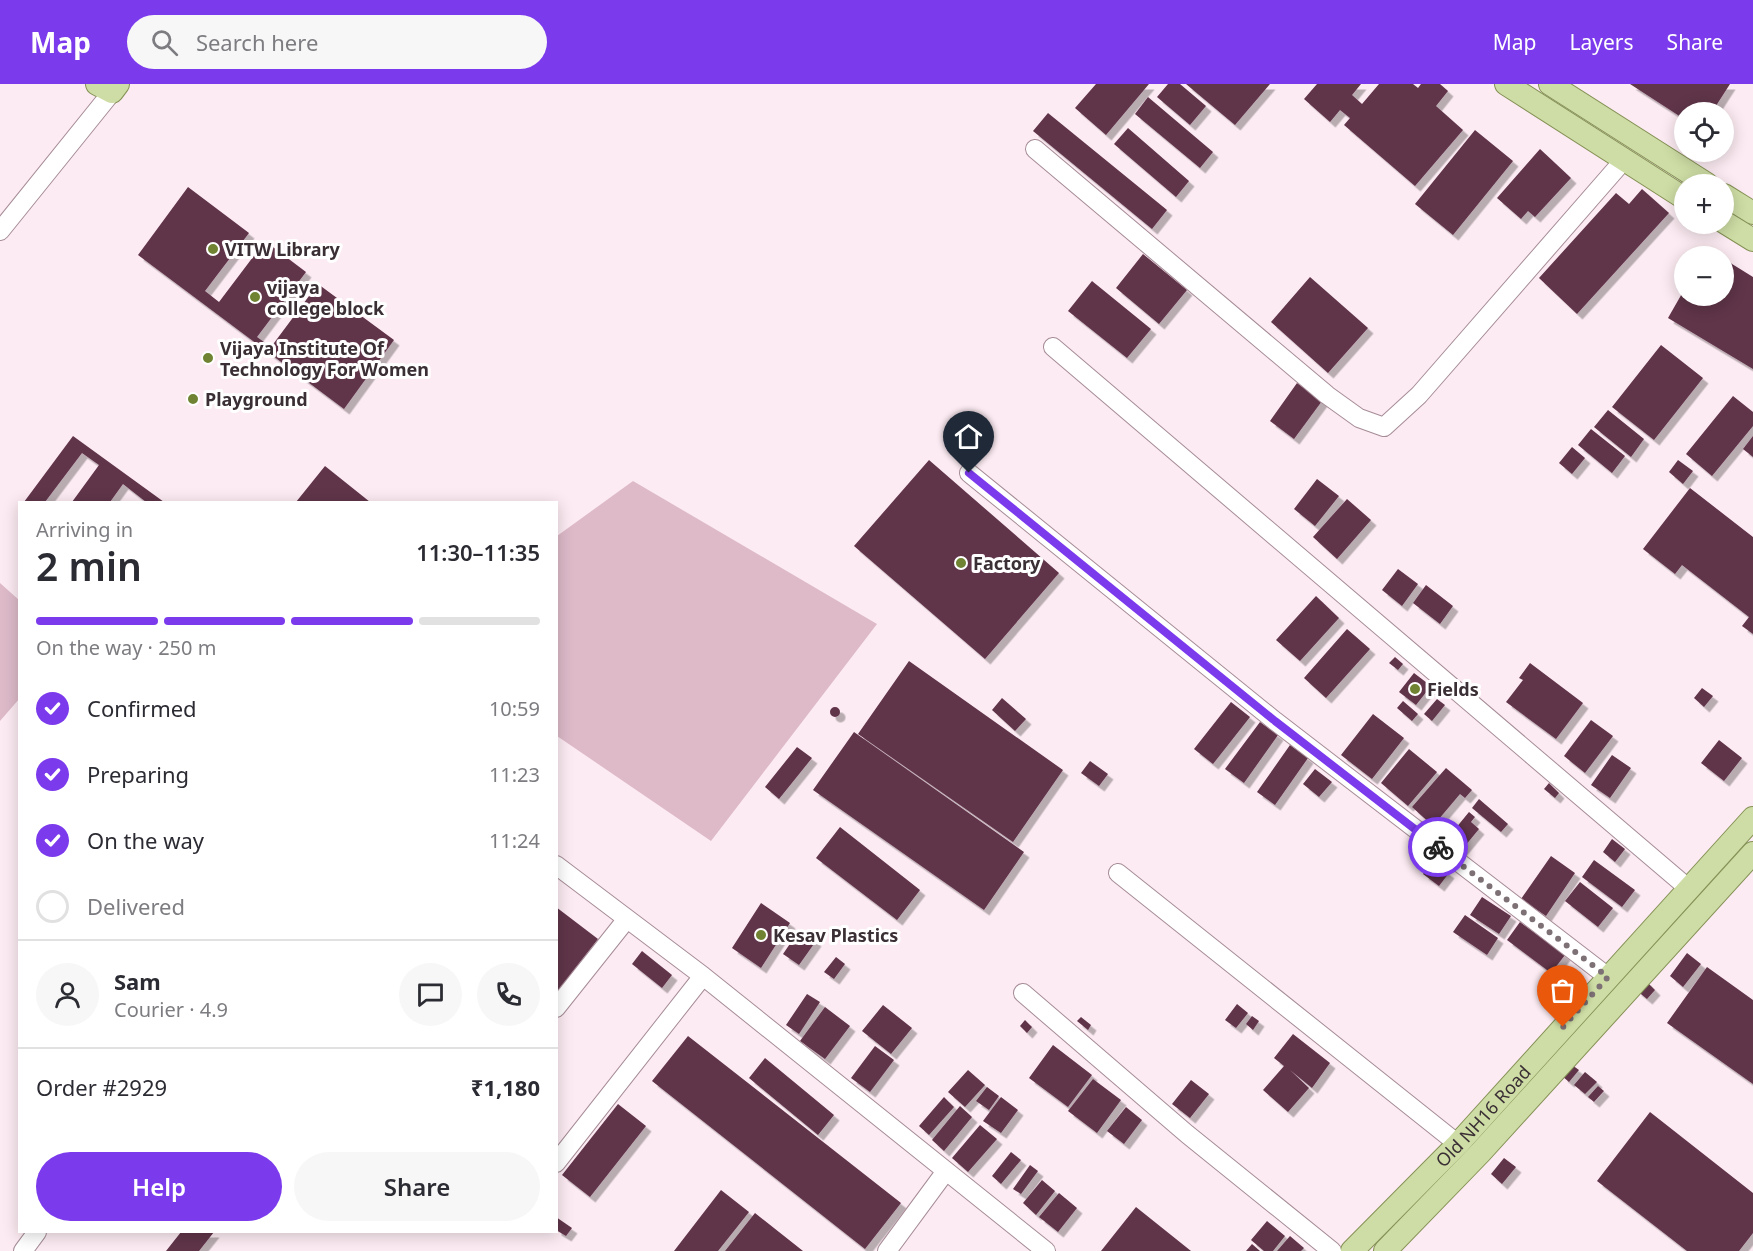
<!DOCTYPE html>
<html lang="en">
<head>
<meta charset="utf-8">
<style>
  :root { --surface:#fff; --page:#f7f7f7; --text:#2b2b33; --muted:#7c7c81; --line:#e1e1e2; --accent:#7c3aed }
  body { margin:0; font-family:"Noto Sans",sans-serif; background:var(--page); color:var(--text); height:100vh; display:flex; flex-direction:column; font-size:22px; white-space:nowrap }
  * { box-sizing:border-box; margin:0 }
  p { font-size:20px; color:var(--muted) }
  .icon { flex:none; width:33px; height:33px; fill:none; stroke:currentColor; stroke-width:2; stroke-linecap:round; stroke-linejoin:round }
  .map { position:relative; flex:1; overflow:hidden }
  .sheet { position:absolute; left:18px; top:417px; width:540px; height:732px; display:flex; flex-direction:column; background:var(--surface); border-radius:0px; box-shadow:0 3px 15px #0003 }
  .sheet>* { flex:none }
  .buttons { position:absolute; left:1674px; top:18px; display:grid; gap:12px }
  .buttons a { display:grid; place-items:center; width:60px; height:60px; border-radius:50%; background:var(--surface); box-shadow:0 3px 15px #0003; font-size:30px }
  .pin { position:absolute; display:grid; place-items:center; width:51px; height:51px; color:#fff; margin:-62px -26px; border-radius:50% 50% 50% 0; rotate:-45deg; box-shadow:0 0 6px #0007 }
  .pin .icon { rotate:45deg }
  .courier { position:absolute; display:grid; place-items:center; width:60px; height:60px; margin:-30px; border:4px solid #7c3aed; border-radius:50%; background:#fff; color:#222; box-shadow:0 2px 8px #0007 }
  .headline em { font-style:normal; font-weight:600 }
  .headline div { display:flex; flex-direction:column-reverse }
  .headline { display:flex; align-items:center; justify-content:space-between; height:102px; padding:0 18px }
  h1 { font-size:39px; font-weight:600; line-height:45px }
  .bar { display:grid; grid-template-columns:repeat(4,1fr); gap:9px 6px; align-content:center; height:72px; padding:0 18px }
  .bar i { height:8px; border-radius:4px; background:var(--line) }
  .bar .active { background:var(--accent) }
  .bar p { grid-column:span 4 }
  .line { display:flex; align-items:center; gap:15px; padding:0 18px; border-top:2px solid var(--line) }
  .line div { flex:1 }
  .round { display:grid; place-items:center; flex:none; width:63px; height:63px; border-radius:32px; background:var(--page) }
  ol { padding:0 18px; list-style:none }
  li { display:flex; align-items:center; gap:18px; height:66px }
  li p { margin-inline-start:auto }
  li .icon { padding:6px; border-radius:50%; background:var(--accent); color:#fff; stroke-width:4 }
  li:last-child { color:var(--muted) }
  li i { width:33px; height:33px; border:3px solid var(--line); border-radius:50% }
  .action { display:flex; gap:12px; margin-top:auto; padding:12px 18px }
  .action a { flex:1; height:69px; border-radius:36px; background:var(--accent); color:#fff; font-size:24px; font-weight:600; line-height:69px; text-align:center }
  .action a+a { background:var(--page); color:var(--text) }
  header { display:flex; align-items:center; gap:36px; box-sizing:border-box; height:84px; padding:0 30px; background:var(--accent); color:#fff }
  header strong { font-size:28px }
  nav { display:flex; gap:33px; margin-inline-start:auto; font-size:21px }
  .search { width:420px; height:54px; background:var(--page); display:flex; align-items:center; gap:15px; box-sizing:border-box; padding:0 21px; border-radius:33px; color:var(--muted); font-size:22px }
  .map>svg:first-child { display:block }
  .green { fill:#debac9 }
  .building { fill:#61344a; filter:url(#shadow) }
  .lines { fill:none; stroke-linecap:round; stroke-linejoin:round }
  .minor-casing { stroke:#a68c97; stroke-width:20 }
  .major-casing { stroke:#859156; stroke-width:24 }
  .minor { stroke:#fff; stroke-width:18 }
  .major { stroke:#cedda5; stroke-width:22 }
  .done { stroke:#7e7176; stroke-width:6; stroke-dasharray:0 10.8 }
  .route { stroke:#7c3aed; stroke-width:8 }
  .poi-dot { fill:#6f8333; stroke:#fff; stroke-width:2 }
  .labels { text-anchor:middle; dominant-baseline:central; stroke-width:6; stroke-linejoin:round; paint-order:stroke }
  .poi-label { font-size:18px; font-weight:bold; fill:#3a2f34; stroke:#fff; text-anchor:start }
  .street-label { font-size:18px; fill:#3a2f34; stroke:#fff }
</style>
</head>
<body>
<header>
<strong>Map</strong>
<div class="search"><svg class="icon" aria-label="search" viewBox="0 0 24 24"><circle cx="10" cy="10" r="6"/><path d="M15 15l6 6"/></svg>Search here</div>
<nav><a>Map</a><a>Layers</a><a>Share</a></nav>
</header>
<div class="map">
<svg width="1753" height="1167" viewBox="0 0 1753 1167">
  <defs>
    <filter id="shadow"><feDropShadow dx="5.5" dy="5.5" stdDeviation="0" flood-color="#0004"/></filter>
  </defs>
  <rect width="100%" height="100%" fill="#fcebf2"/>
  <!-- green -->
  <path class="green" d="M633,397L877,540L711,757L557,652V452Z
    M0,499L19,516L20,614L0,637Z"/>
  <!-- building -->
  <path class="building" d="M1096,0H1149L1106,51L1075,24Z
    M1168,0H1180L1206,22L1190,41L1157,13Z
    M1186,0H1270L1235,41Z
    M1317,0H1361L1352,11L1362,20L1379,0H1413L1418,4L1421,0H1440L1448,7L1436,22L1463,46L1415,102L1344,41L1350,34L1340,26L1330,38L1304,15Z
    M1630,0H1730L1712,28H1684V35Z
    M1148,13L1213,68L1200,84L1135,30Z
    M1048,29L1167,126L1152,145L1033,47Z
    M1128,44L1189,97L1176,113L1114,60Z
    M1475,46L1513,77L1453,151L1415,120Z
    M1540,65L1571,94L1535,133L1528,127L1521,135L1497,114Z
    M188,103L249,149L205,207L219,218L265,157L306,188L257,253L271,263L318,200L394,256L344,325L138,171Z
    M1642,105L1669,129L1577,230L1539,194L1616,109L1629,120Z
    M1708,166L1719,172H1704Z
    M1143,170L1187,206L1159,240L1116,204Z
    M1724,175L1753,193V285L1668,234L1684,206V212H1724Z
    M1310,193L1368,244L1328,289L1271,238Z
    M1092,197L1151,245L1127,274L1068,227Z
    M1661,261L1703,294L1654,356L1612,323Z
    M1297,299L1322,317L1294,355L1270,337Z
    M1733,312L1753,328V342L1712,392L1686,370Z
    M1608,326L1644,355L1631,373L1594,343Z
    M1591,345L1625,372L1612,389L1578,361Z
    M73,352L164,418H146L123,400L110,418H72L99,381L82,369L45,418H24Z
    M1753,352V373L1743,365Z
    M1572,363L1585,374L1572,390L1559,379Z
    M929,376L1059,489L985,575L854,462Z
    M1678,376L1693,387L1683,400L1669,388Z
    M325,382L370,418H296Z
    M1317,395L1339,412L1315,442L1294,425Z
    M1690,404L1753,453V550L1742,542L1749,533L1682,481L1675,490L1643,465Z
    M1347,415L1371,436L1337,475L1313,453Z
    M1398,485L1418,500L1402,522L1382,506Z
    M1426,501L1453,522L1440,540L1413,519Z
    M1316,512L1339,534L1300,577L1276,556Z
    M1347,545L1370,565L1326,614L1304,594Z
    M1395,573L1403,580L1398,586L1389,579Z
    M909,577L1063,686L1013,758L858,650Z
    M1530,579L1583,619L1556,655L1506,618L1523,596L1519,594Z
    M1414,589L1431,602L1416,621L1399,608Z
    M1702,604L1713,612L1704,623L1694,614Z
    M1002,614L1026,635L1015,647L992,626Z
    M1437,615L1445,621L1432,637L1424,630Z
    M1403,617L1418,630L1412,637L1397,624Z
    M1231,618L1250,633L1213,680L1194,665Z
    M830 628a5 5 0 1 1 10 0a5 5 0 1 1-10 0Z
    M1373,630L1404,654L1372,695L1341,671Z
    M1591,636L1613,652L1585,689L1564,672Z
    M1260,638L1278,651L1244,699L1225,685Z
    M854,648L1024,768L984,826L813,706Z
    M1719,656L1742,674L1724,697L1701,679Z
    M1290,661L1308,674L1275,721L1257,708Z
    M797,663L812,674L779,715L765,703Z
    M1409,665L1437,688L1408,722L1381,699Z
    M1612,671L1631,684L1610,714L1591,701Z
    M1090,677L1108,690L1099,702L1081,689Z
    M1446,684L1472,706L1465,714L1460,710L1433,742L1412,723Z
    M1315,685L1332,698L1319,713L1303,700Z
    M1549,699L1559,709L1555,714L1544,705Z
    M1479,715L1508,740L1501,748L1472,724Z
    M1469,728L1475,733L1471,738L1479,745L1460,768L1446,756Z
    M840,743L920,806L897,836L816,774Z
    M1612,755L1625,765L1615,778L1603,768Z
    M1551,772L1575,789L1546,832L1521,815Z
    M1594,776L1635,806L1622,823L1582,793Z
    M1432,777L1449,789L1439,802L1423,790Z
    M1580,798L1613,824L1598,843L1565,817Z
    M1482,813L1511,832L1499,850L1470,831Z
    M761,819L790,839L761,884L732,864Z
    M556,823L598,855L556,909Z
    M1465,831L1498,854L1487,871L1453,848Z
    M1520,838L1565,871L1551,889L1507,856Z
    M800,845L816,857L799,881L783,870Z
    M642,867L672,891L662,904L632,880Z
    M1687,869L1701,880L1683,903L1670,892Z
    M836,873L845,880L834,895L824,888Z
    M1707,883L1753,916V1000L1667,939Z
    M1645,896L1655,906L1647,915L1636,906Z
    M807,910L820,918L799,950L786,941Z
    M1237,920L1248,929L1236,944L1225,936Z
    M883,921L912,944L891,970L862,947Z
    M825,923L850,942L825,975L800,957Z
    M1252,932L1259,937L1253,946L1246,940Z
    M1081,933L1091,941L1088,946L1077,937Z
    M1025,936L1032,943L1027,949L1020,942Z
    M1293,950L1330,979L1312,1004L1290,986L1309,1004L1288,1028L1263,1006L1284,982L1274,974Z
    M688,952L901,1119L865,1165L652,997Z
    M1053,961L1092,991L1068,1023L1029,994Z
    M875,962L894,976L870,1008L851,994Z
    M765,974L834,1031L818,1051L749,994Z
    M1572,981L1579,986L1569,998L1562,992Z
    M968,986L985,1001L965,1023L948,1008Z
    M1585,988L1597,998L1585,1010L1574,1001Z
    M1093,995L1121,1016L1097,1049L1068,1027Z
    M1191,996L1209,1010L1190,1034L1172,1020Z
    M1598,1002L1604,1007L1594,1018L1588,1013Z
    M987,1003L999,1012L989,1026L976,1017Z
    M944,1013L954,1023L929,1051L919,1042Z
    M1001,1013L1018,1026L1001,1049L983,1037Z
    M618,1020L646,1042L590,1113L562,1091Z
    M960,1022L972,1033L944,1067L932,1056Z
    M1126,1023L1142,1036L1124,1060L1107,1047Z
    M1650,1028L1753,1109V1149L1739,1167H1687L1597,1097Z
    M980,1041L997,1055L968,1088L952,1074Z
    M1011,1068L1021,1076L1001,1100L992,1092Z
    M1504,1074L1516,1083L1502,1100L1491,1090Z
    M1030,1081L1038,1087L1021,1110L1013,1105Z
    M1042,1096L1055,1107L1036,1131L1023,1119Z
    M721,1106L749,1128L718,1167H674Z
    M1059,1109L1077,1124L1058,1148L1039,1133Z
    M1136,1123L1191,1167H1101Z
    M755,1129L803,1167H725Z
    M556,1133L572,1144L566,1152L556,1146Z
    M1267,1137L1285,1152L1273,1167H1264L1251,1156Z
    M181,1148H214L199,1167H166Z
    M1290,1152L1304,1164L1301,1167H1277Z
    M1252,1160L1260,1167H1246Z"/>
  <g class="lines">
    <defs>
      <path id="minor" d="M1035,65L1327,311L1359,334L1384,343L1419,311L1623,77
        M0,147L112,8
        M1053,263L1688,804
        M969,389L1275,637L1608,893
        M556,781L703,892L1046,1167
        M1118,789L1458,1060
        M1023,909L1187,1050L1332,1167
        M556,924L626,836
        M556,1079L703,892
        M23,1167L37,1148
        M887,1167L946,1087"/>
      <g id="major">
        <path d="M97,0L112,8L118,0"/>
        <path d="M1506,0L1684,114"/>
        <path d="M1550,0L1707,100"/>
        <path d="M1724,111L1753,129"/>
        <path d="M1724,138L1753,156"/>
        <path id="s1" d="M1352,1167L1458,1060L1753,734"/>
        <path d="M1385,1167L1480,1069L1753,769"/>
      </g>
    </defs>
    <!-- minor casing -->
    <use href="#minor" class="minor-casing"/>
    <!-- major casing -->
    <use href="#major" class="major-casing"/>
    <!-- minor -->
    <use href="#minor" class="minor"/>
    <!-- major -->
    <use href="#major" class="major"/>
  </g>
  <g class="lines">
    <!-- done -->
    <path class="done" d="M1438,763L1608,893L1563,943"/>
    <!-- route -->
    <path class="route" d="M969,389L1275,637L1438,763"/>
  </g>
  <!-- markers -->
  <g class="poi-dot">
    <circle cx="213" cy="165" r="6"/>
    <circle cx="255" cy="213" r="6"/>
    <circle cx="208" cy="274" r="6"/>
    <circle cx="193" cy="315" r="6"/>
    <circle cx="961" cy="479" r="6"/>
    <circle cx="1415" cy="605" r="6"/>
    <circle cx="761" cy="851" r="6"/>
  </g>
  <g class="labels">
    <!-- poi labels -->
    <g class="poi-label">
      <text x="225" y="165">VITW Library</text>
      <text x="267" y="203">vijaya<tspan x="267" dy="21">college block</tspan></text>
      <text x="220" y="264">Vijaya Institute Of<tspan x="220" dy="21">Technology For Women</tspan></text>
      <text x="205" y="315">Playground</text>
      <text x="973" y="479">Factory</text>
      <text x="1427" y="605">Fields</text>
      <text x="773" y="851">Kesav Plastics</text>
    </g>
    <!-- street labels -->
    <g class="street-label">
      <text stroke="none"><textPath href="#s1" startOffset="188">Old NH16 Road</textPath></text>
    </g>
  </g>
</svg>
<div class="buttons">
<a><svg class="icon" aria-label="locate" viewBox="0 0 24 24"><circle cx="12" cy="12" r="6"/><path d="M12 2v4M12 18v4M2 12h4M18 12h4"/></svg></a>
<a>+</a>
<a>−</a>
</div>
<div class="pin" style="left:1563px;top:943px;background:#ea580c"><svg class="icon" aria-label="bag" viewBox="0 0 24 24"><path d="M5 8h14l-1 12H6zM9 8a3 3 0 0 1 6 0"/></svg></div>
<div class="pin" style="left:969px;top:389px;background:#1f2937"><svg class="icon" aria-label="home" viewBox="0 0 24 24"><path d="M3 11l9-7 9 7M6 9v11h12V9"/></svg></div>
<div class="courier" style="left:1438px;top:763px"><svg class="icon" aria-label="bike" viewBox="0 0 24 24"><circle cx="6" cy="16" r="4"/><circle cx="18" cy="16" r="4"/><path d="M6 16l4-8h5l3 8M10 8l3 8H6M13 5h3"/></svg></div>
<section class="sheet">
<div class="headline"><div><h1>2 min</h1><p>Arriving in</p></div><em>11:30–11:35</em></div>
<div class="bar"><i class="active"></i><i class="active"></i><i class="active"></i><i></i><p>On the way · 250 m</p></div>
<ol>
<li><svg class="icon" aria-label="check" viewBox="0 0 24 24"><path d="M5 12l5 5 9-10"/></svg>Confirmed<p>10:59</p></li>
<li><svg class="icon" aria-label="check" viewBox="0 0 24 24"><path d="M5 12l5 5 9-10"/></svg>Preparing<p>11:23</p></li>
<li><svg class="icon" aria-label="check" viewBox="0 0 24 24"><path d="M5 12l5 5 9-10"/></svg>On the way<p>11:24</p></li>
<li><i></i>Delivered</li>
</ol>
<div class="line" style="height:108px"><a class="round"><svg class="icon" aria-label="person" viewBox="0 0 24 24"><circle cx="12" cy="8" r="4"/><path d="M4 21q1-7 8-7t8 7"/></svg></a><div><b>Sam</b><p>Courier · 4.9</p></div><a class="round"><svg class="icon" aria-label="chat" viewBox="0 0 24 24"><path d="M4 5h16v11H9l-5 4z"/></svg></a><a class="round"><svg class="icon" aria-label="phone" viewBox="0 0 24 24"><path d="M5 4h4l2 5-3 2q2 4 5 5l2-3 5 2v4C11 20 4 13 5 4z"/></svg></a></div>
<div class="line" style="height:78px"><div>Order #2929</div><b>₹1,180</b></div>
<div class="action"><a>Help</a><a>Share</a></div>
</section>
</div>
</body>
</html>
